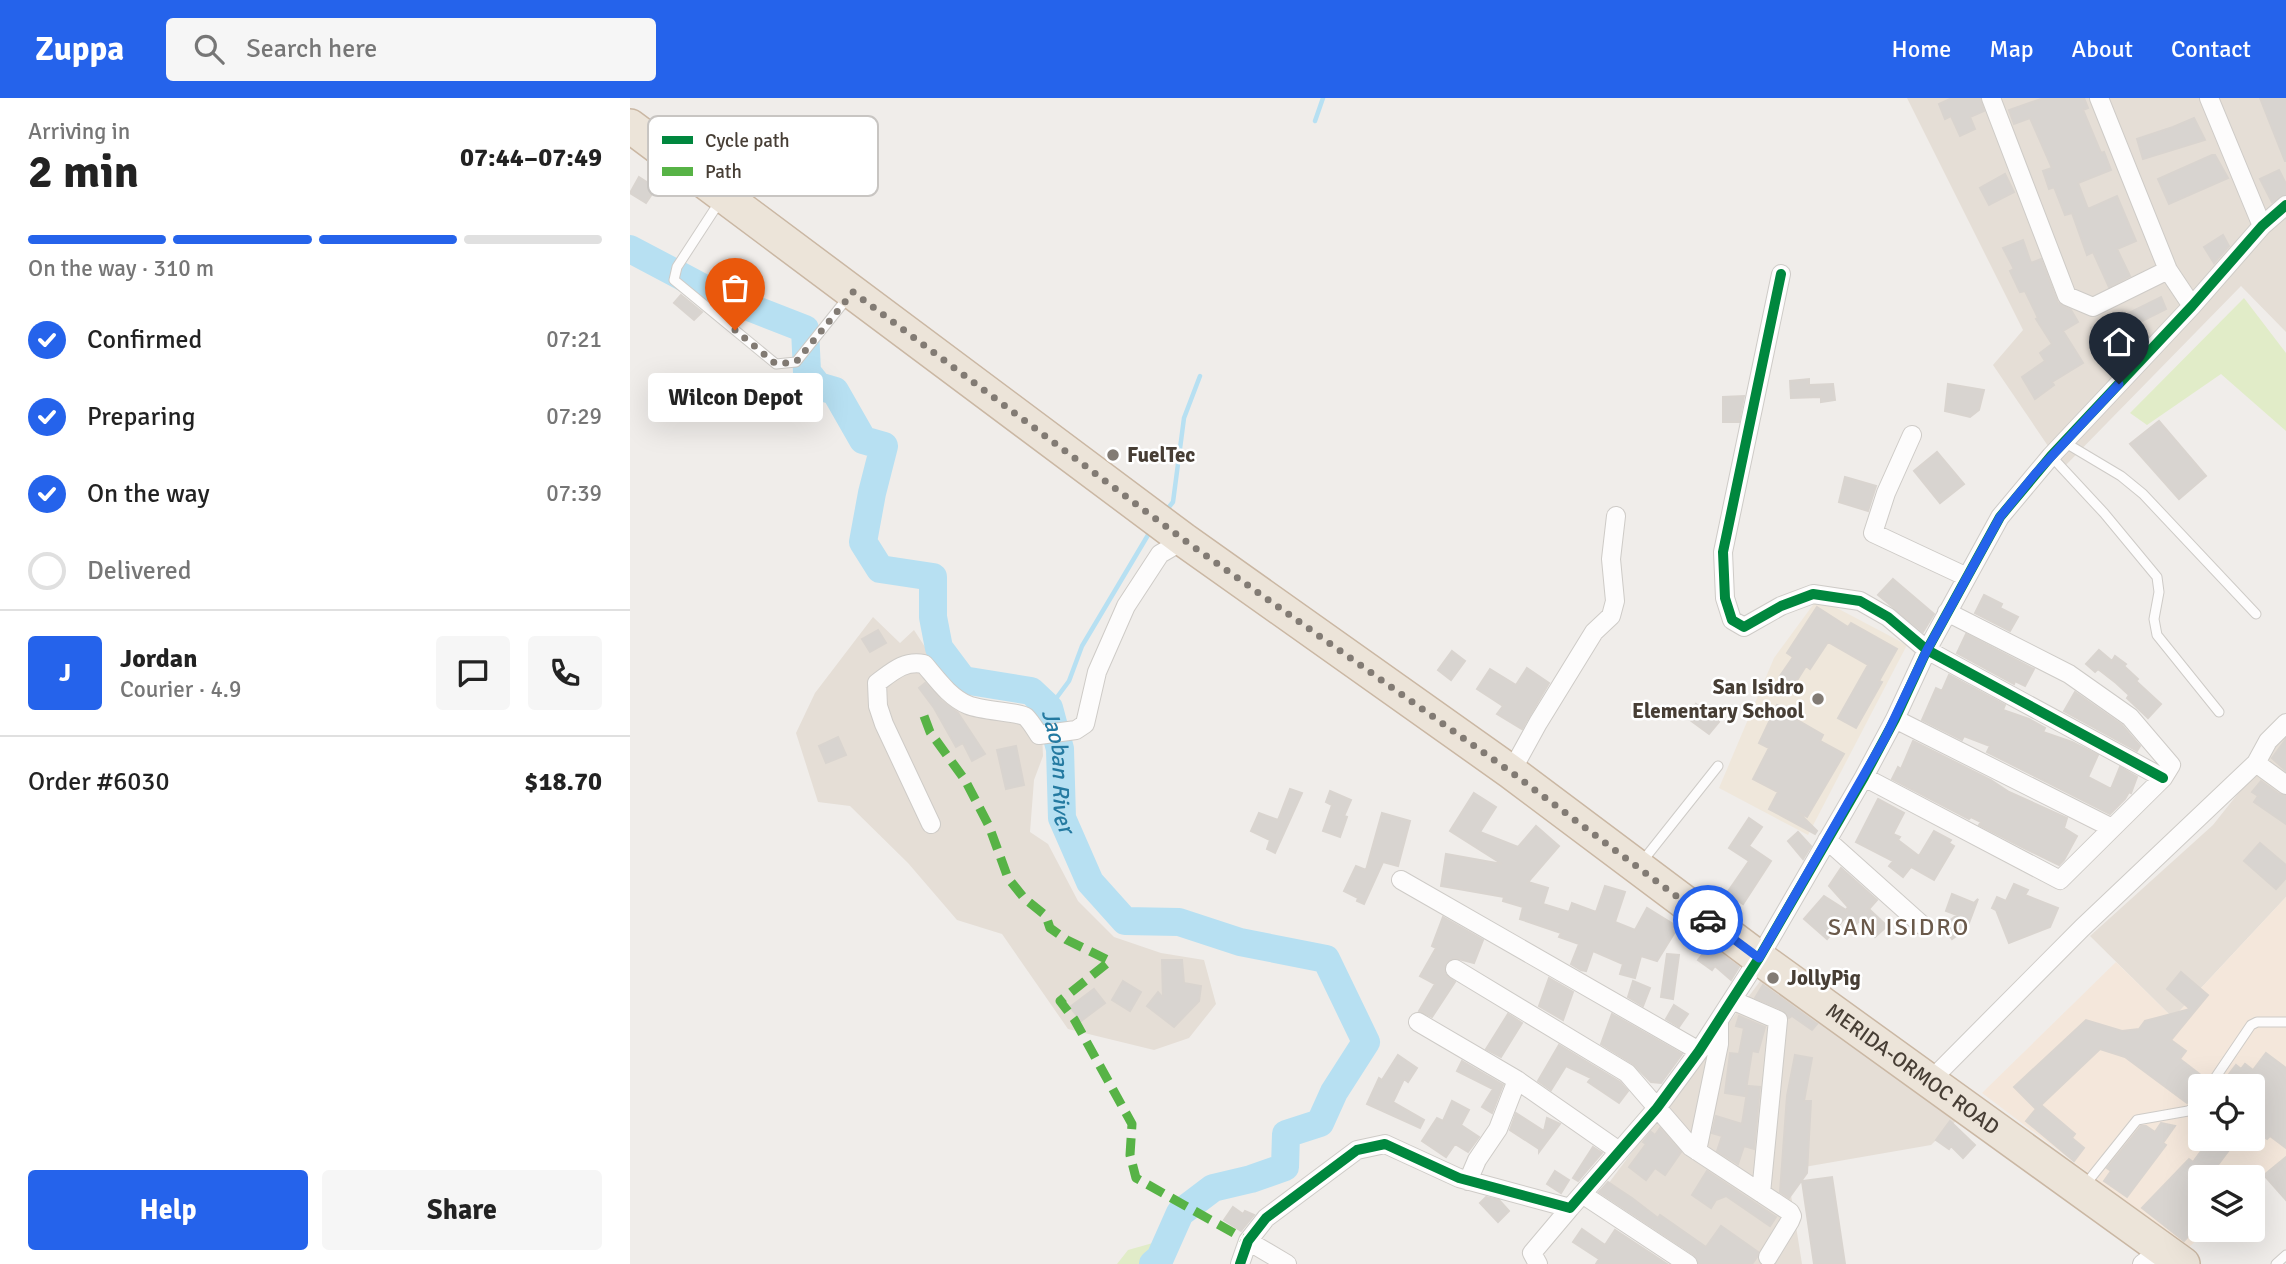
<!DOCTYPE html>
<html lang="en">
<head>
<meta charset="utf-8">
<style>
  :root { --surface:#fff; --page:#f6f6f6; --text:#222; --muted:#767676; --line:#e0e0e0; --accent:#2563eb }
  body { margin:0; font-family:Signika,sans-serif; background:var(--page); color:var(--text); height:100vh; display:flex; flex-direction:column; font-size:26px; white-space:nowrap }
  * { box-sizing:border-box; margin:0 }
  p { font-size:23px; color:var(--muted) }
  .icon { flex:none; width:38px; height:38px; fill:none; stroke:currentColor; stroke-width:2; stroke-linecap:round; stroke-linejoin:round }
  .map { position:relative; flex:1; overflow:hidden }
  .sheet { display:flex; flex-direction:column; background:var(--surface); width:630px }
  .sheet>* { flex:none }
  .buttons { position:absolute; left:1558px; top:976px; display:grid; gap:14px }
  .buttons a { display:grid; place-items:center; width:77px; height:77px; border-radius:7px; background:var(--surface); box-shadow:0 7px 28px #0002; font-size:35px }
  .pin { position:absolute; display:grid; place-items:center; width:60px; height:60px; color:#fff; margin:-72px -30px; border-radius:50% 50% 50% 0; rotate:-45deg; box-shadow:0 0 7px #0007 }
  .pin .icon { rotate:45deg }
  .courier { position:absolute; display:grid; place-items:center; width:70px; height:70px; margin:-35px; border:5px solid #2563eb; border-radius:50%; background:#fff; color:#222; box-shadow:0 2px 9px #0007 }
  .bubble { position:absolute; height:49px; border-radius:7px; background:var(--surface); box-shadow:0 7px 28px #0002; font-size:23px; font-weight:700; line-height:49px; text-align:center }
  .headline em { font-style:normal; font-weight:700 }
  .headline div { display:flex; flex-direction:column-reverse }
  .headline { display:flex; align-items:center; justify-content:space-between; height:119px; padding:0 28px }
  h1 { font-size:46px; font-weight:700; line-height:52px }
  .bar { display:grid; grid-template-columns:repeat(4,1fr); gap:10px 7px; align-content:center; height:84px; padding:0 28px }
  .bar i { height:9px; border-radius:5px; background:var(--line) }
  .bar .current { background:var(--accent) }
  .bar p { grid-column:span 4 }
  .line { display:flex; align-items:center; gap:18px; padding:0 28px; border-top:2px solid var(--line) }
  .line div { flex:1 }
  .round { display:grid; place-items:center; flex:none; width:74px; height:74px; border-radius:7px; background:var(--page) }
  ol { padding:0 28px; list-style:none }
  li { display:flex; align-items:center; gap:21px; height:77px }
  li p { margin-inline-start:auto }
  li .icon { padding:7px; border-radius:50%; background:var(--accent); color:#fff; stroke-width:4 }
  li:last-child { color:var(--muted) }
  li i { width:38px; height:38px; border:4px solid var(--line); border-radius:50% }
  .button { display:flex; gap:14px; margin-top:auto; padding:14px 28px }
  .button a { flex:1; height:80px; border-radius:7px; background:var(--accent); color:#fff; font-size:28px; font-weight:700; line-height:80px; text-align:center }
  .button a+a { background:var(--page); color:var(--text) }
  header { display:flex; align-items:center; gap:42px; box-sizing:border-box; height:98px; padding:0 35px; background:var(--accent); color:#fff }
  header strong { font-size:33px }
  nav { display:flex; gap:38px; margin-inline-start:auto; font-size:24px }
  .search { width:490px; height:63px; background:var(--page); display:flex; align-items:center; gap:18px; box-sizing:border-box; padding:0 24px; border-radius:7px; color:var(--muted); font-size:26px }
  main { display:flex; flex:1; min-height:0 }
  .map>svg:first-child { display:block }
  .residential { fill:#e5ded6 }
  .commercial { fill:#f4e7db; fill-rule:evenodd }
  .education { fill:#efe7db }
  .green { fill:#e1ecc8 }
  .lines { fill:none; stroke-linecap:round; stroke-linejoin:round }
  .stream { stroke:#b7e0f2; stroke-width:4.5 }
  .river { stroke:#b7e0f2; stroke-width:28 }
  .building { fill:#d8d4d0; stroke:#d9d4cf; stroke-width:2 }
  .lane-casing { stroke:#cecbc7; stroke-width:11 }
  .street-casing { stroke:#cecbc7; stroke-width:20 }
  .highway-casing { stroke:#cab7a3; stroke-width:36 }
  .lane { stroke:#fdfcfc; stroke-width:9 }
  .street { stroke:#fdfcfc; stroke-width:18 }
  .highway { stroke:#ece4d9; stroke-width:33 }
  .quiet { stroke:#57b346; stroke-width:9; stroke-dasharray:18 9; stroke-linecap:butt }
  .cycleway-casing { stroke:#fff; stroke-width:15 }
  .cycleway { stroke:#00873e; stroke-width:10 }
  .done { stroke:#827b74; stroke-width:7; stroke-dasharray:0 12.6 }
  .route { stroke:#2563eb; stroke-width:9 }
  .poi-dot { fill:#827b74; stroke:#fff; stroke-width:2.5 }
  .labels { text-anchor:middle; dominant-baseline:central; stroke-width:5; stroke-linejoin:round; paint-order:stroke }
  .poi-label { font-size:21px; font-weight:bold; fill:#473e35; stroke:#fff; text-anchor:start }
  .street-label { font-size:21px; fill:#473e35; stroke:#fff }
  .water-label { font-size:23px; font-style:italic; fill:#247aa1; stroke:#fff }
  .quarter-label { font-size:24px; letter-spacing:2px; fill:#6b5a4b; stroke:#fff }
  .key { fill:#fff; stroke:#c8c5c2; stroke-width:2 }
  .key-label { font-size:19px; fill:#473e35 }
</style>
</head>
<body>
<header>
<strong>Zuppa</strong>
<div class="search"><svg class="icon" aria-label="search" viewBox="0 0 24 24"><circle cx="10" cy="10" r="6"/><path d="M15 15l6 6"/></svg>Search here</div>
<nav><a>Home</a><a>Map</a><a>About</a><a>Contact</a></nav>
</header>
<main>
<section class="sheet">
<div class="headline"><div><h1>2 min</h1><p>Arriving in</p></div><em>07:44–07:49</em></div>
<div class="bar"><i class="current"></i><i class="current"></i><i class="current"></i><i></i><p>On the way · 310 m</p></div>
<ol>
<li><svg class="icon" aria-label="check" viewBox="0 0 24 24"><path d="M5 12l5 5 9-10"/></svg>Confirmed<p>07:21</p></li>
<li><svg class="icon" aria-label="check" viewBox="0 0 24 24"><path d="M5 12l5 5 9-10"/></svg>Preparing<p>07:29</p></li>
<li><svg class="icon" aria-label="check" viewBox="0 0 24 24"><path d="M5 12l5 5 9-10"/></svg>On the way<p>07:39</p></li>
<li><i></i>Delivered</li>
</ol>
<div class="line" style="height:126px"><b class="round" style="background:var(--accent);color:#fff">J</b><div><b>Jordan</b><p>Courier · 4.9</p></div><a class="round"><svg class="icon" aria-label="chat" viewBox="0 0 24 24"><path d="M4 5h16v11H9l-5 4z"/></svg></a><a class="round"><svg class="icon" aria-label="phone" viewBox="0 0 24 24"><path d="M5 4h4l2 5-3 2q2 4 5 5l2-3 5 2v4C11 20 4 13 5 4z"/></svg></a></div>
<div class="line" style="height:91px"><div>Order #6030</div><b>$18.70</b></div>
<div class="button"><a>Help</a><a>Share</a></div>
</section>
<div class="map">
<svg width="1656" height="1166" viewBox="0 0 1656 1166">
  <rect width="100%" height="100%" fill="#f0edea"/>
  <!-- residential -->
  <path class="residential" d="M1277,0H1656V234L1611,188L1433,370L1363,267L1393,232Z
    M243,519L270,545L284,532L321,589L347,603L376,605L398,614L412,635L413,658L404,682L400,734L418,746L448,803L484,839L531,855L574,862L586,906L559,940L524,952L438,931L372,836L327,822L278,765L220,708L188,704L166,635L185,595Z
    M1656,635V799L1543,920L1460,838L1583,727Z
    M1131,882L1329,1020L1301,1047L1157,1072L1172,1166H1080L972,1094Z"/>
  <!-- commercial -->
  <path class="commercial" d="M1656,799V1061L1622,1092V1080H1570V1132H1578L1558,1150L1352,995L1486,864L1543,920ZM1570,989H1622V1041H1570Z"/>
  <!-- education -->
  <path class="education" d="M1188,500L1277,547L1178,737L1089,690L1144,560Z"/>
  <!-- green -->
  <path class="green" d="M1614,200L1656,255V333L1591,276L1517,327L1500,315Z
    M544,1139L534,1166H487L498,1152Z"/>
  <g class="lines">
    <!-- stream -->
    <path class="stream" d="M685,23L693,0
      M535,414L543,404L554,320L570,278
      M419,610L439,583L452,548L521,432"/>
    <!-- river -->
    <path class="river" id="s1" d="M0,151L83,195L175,231L177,274L188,288L205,293L233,342L254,348L242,395L233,444L250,471L303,479V519L309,550L333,582L401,593L419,610L430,651L432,720L460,784L495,823L549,824L610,844L696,861L736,944L704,994L690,1025L656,1036L655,1069L621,1081L583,1090L550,1115L530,1160L523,1166"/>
  </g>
  <!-- building -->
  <path class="building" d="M1322,0H1350L1354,13L1340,19L1345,31L1330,38L1321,18L1315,21L1309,6Z
    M1414,0H1454L1458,10L1453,12L1471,55L1474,54L1481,72L1448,85L1458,111L1487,98L1506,143L1487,151L1500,178L1479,189L1463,154L1457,157L1442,115L1435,117L1424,89L1419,91L1413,73L1422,70L1400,20L1384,26L1379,12Z
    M1630,0H1656V63H1655Z
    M1564,20L1575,42L1513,61L1507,41L1543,29Z
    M1582,57H1585L1598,80L1539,106L1528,81Z
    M1649,72L1656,86V96L1642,104L1630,81Z
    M1375,76L1384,94L1359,107L1350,90Z
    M9,79L26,90L16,105L0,95Z
    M1593,137L1599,148L1584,165L1574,149Z
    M1393,142L1401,165L1411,161L1428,205L1441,212L1448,224L1433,233L1453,265L1422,284L1424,287L1405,301L1392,279L1415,263L1410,255L1422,246L1406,221L1408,220L1395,193L1390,194L1380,173L1384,171L1373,150Z
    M51,197L72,214L64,222L44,205Z
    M1531,199L1536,211L1498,230L1512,245L1481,278L1461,230L1492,214L1493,218Z
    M1179,281V287L1203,286L1205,302L1191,304V299L1161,300L1160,283Z
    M1318,286L1354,292L1349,312L1340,319L1315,313Z
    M1114,298L1109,324H1093V299Z
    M1529,323L1576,378L1549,401L1500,346Z
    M1307,354L1334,386L1310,405L1284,373Z
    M1215,379L1246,388L1238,413L1209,404Z
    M1263,481L1304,516L1293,534L1248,497Z
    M1354,497L1372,506L1370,510L1388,519L1380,533L1345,515Z
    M1187,509L1218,529L1221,525L1267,551L1249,583L1252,584L1226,630L1208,620L1238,567L1198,544L1180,571L1176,568L1164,587L1150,578L1163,559L1157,555Z
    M248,532L256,545L240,554L232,541Z
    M1336,536L1404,571L1395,588L1385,583L1384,586L1327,555Z
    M1469,552L1482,563L1485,558L1496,566L1494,568L1508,581L1506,583L1531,606L1518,620L1497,600L1499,597L1486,585L1468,571L1465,574L1456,566Z
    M822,553L835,563L821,582L808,572Z
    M897,570L919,585L892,631L867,616L873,608L847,591L860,571L886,587Z
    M1319,577L1375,607L1373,612L1399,621L1415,630L1413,634L1442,644L1468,657L1458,679L1481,691L1490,669L1507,679L1501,695L1499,694L1495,701L1480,716L1357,654L1360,648L1334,638L1332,642L1292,622L1306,590L1312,593Z
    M295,585L312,603L328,615L355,656L342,663L333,645L326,649L304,610L289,590Z
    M1445,594L1492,627L1510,648L1507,653L1434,613Z
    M1066,606L1089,624L1079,636L1056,619Z
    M1147,607L1166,616L1164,620L1193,637L1190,643L1214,656L1177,719L1168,714L1187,733L1185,736L1139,711L1148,694L1123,681L1139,650L1129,645Z
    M208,639L216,657L196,665L189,648Z
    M1656,641V673L1642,660Z
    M1283,643L1361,682L1379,694L1437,720L1434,730L1447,738L1434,762L1429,767L1394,750L1349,727L1351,724L1341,719L1339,721L1262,681L1268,669L1271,671Z
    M386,648L394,687L376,691L367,652Z
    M1631,683L1649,696L1656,698V726L1624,704L1628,698L1622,694Z
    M660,691L672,695L645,755L637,751L640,742L621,733L629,715L648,722Z
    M700,693L721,702L714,718L717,719L710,739L693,733L702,707L696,704Z
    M844,695L866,709L850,734L888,749L906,728L929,748L898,784L918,790L913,806L939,814L942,805L966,814L975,788L995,794L985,824L1005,832L1017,810L1048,829L1027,863L1011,858L1005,880L990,876L993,866L963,853L956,873L951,872L941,866L949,846L929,839L931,835L890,821L893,809L873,803L874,799L811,788L816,756L872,766L820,733Z
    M1248,701L1274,715L1263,736L1270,739L1268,742L1289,758L1304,733L1321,742L1319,745L1324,748L1304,782L1281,769L1273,779L1259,768L1263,763L1226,744Z
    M752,715L780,723L768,768L753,764L734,806L727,803L728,800L714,793L726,768L736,772Z
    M1119,720L1132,729L1119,748L1141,763L1113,806L1097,795L1119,763L1099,750Z
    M1168,734L1181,748L1173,761L1158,743Z
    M1630,745L1656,767V780L1646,791L1614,763Z
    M1211,770L1247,802L1239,811L1257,828L1245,839L1229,823L1225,828L1215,820L1197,841L1174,821L1194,798L1216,812L1218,809L1199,788Z
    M1384,786L1398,792L1395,797L1428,810L1420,829L1379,845L1366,812L1362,810L1367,799L1376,803Z
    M1322,796L1344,805L1348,801L1337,830L1322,841L1313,828L1327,817L1316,813Z
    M813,819L853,842L844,865L825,860L816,865L815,876L825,884L802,919L789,913L805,886L790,878L806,850L802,848Z
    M1080,847L1109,869L1101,882L1085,868L1082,872L1068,862Z
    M1037,856L1049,857L1043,901L1031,899Z
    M532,862H552L554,885L571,888L569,903L544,929L517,908L528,894L533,900Z
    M1551,874L1578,897L1541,942L1556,953L1550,961L1576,981L1572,989H1570V995L1557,1005L1495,959L1470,951L1411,1007L1445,1036L1442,1040L1454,1050L1444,1063L1396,1023L1406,1011L1384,989L1456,922L1492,933L1509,931L1515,923L1560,911L1537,891Z
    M919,880L943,894L933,922L909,908Z
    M493,883L511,894L500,913L482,902Z
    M1003,883L1020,890L1013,908L998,899Z
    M1133,887L1187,926L1182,932L1162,918L1159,920L1153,912L1125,900Z
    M464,891L475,905L451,923L440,909Z
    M1044,907L1058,916L1049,929L1036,921Z
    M878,916L892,925L871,959L856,951Z
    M982,916L1052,956L1031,985L1021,984L1003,966L971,946Z
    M1109,918L1135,929L1128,954L1122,953L1115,998L1095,995L1100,955L1109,956L1114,930L1106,928Z
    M929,947L990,984L998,993L989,1005L958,984L961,980L936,968L921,992L908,983Z
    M1636,955L1656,970V1050L1640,1038L1637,1041L1622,1030V989H1589L1606,967L1611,971L1615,966L1623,972Z
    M768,957L787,970L778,984L774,981L763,1004L794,1022L790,1030L737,1006L749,980L752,982Z
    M1165,957L1182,960L1174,1003H1181L1177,1075L1159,1100L1150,1094L1157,998Z
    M832,963L873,987L862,1015L852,1009L863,991L827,973Z
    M1118,988L1130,989L1124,1051L1114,1048L1108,1066L1087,1053L1092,1038L1082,1035L1086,1018L1112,1026Z
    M822,1003L839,1012L831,1027L849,1039L838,1054L825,1046L816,1059L792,1043L807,1020L813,1023Z
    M886,1015L914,1033L917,1020L930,1026L909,1054V1051L880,1032Z
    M1320,1023L1345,1047L1333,1060L1321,1048L1319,1051L1306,1042Z
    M1531,1025L1545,1028L1533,1045L1536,1047L1497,1099L1474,1083L1481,1073L1477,1070L1511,1028H1516L1525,1034Z
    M1030,1030L1051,1054L1035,1077L1025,1070L1016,1082L999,1069L1016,1046L1013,1044L1021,1034L1025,1037Z
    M1580,1041H1592L1602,1048L1587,1068L1573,1080H1570V1083L1559,1094L1570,1104L1563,1111L1570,1116V1126L1554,1143L1512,1110L1559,1061L1563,1064Z
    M963,1049L972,1055L948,1083L943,1080Z
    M1656,1059V1102L1634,1077Z
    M925,1073L939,1082L931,1095L917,1086Z
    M1077,1073L1146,1119L1140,1128L1096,1098L1086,1102L1081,1110L1062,1097Z
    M1202,1079L1215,1166H1184L1172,1083Z
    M978,1084L1002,1100L1028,1120L1030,1117L1076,1149L1091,1128L1128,1154L1127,1159L1122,1166H1069L1064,1157L969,1094Z
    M856,1099L869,1102L879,1113L868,1124L850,1105Z
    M603,1109L613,1116L615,1113L624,1117L611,1133L594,1122Z
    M952,1131L975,1147L985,1132L1037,1166H966L969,1161L943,1144Z"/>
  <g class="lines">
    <defs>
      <path id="lane" d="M90,103L47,169L44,182L146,266L166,264L219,198
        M1434,344L1491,378L1513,396L1626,516
        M1421,358L1474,415L1527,479L1529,494L1524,521L1527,537L1589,614
        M1011,765L1088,668
        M1579,989L1621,927L1627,924H1656
        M1455,1087L1507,1022L1558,1013L1565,1009L1570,1002
        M1646,1166L1656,1157"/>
      <path id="street" d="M1361,0L1437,198L1463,209L1538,172
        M1469,0L1538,172L1562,208
        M1579,0L1632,128
        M1151,176L1093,454L1095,500L1102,522L1114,529L1151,508L1183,496L1230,503L1258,519L1297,552L1533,680
        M1282,337L1256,395L1243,435L1337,479
        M1265,621L1482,730
        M1626,665L1656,687
        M881,674L908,625L964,534L981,518L985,503L981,461L986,418
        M1234,679L1430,782L1533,680L1541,667L1500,619L1439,576L1317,514
        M301,726L254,626L248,608L247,585C262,574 274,562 294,566C307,581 319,599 338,607C352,613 389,614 396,619C401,624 405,631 409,637L446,632L455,626L467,574L496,508L530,456L554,442
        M1197,742L1292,827
        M771,782L1069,953
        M825,871L997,975L1061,1049L1160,1114L1162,1118L1160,1123L1138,1159
        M1102,902L1148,922L1131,1095
        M788,924L887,982L868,1031L847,1062L838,1083
        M887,982L989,1053
        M1301,982L1452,830L1626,665L1638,643L1656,625
        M1067,1053L1089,946V922
        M952,1096L1058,1166
        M618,1143L657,1166
        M610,1166L618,1143L636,1120L727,1052L755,1046L829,1080L940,1110L1027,1010L1069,953L1129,860L1234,679L1265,621L1297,552L1370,419L1421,358L1562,208L1632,128L1656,107
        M908,1166L902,1155L940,1110
        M1512,1166L1532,1151"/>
      <g id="highway">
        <path id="s2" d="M0,28L554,442L881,674L1129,860L1553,1166"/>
      </g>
    </defs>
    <!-- lane casing -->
    <use href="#lane" class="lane-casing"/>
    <!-- street casing -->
    <use href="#street" class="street-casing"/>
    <!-- highway casing -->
    <use href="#highway" class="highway-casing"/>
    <!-- lane -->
    <use href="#lane" class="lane"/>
    <!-- street -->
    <use href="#street" class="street"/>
    <!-- highway -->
    <use href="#highway" class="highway"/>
    <!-- quiet -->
    <path class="quiet" d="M294,618L300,634L335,682L359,728L378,780L394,800L416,818L420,830L437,842L480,863L430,903L444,921L502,1026L500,1057L506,1080L618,1143"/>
    <defs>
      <path id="cycleway" d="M1151,176L1093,454L1095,500L1102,522L1114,529L1151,508L1183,496L1230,503L1258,519L1297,552L1533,680
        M610,1166L618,1143L636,1120L727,1052L755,1046L829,1080L940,1110L1027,1010L1069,953L1129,860L1234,679L1265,621L1297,552L1370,419L1421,358L1562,208L1632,128L1656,107"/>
    </defs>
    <!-- cycleway casing -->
    <use href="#cycleway" class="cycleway-casing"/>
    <!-- cycleway -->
    <use href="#cycleway" class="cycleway"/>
  </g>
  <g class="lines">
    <!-- done -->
    <path class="done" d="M105,232L146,266L166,264L223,194L554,442L881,674L1078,822"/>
    <!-- route -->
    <path class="route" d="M1078,822L1129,860L1255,640L1297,552L1370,419L1406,375L1489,286"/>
  </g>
  <!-- markers -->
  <g class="poi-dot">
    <circle cx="483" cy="357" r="7"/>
    <circle cx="1188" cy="601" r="7"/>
    <circle cx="1143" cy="880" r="7"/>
  </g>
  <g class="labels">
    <!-- poi labels -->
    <g class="poi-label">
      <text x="497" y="357">FuelTec</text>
      <text x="1174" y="589" text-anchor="end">San Isidro<tspan x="1174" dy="24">Elementary School</tspan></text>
      <text x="1157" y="880">JollyPig</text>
    </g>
    <!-- street labels -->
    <g class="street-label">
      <text stroke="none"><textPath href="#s2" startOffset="1592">MERIDA-ORMOC ROAD</textPath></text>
    </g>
    <!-- water labels -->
    <g class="water-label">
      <text stroke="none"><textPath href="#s1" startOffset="803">Jaoban River</textPath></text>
    </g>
    <!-- quarter labels -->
    <g class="quarter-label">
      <text x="1269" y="829">SAN ISIDRO</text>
    </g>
  </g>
  <!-- legend -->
  <rect x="18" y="18" width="230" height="80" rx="10" class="key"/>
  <rect x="32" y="38" width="31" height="8" fill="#00873e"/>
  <rect x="32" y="69" width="31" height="9" fill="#57b346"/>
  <g class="key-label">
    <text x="75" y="49">Cycle path</text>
    <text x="75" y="80">Path</text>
  </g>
</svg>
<div class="buttons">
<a><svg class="icon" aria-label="locate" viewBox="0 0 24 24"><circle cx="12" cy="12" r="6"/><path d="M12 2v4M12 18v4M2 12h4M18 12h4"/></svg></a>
<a><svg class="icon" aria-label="layers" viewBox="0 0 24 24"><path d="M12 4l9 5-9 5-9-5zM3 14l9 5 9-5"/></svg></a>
</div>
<div class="pin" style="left:105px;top:232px;background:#ea580c"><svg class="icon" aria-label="bag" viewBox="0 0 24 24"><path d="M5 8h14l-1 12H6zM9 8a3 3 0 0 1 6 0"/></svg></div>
<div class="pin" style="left:1489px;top:286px;background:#1f2937"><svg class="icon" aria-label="home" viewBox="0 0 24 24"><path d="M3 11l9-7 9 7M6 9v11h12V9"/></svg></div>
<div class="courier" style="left:1078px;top:822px"><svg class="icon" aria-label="car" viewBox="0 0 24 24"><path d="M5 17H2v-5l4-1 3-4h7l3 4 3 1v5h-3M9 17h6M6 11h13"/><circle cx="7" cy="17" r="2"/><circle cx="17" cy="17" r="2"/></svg></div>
<div class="bubble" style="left:18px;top:275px;width:175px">Wilcon Depot</div>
</div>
</main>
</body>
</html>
